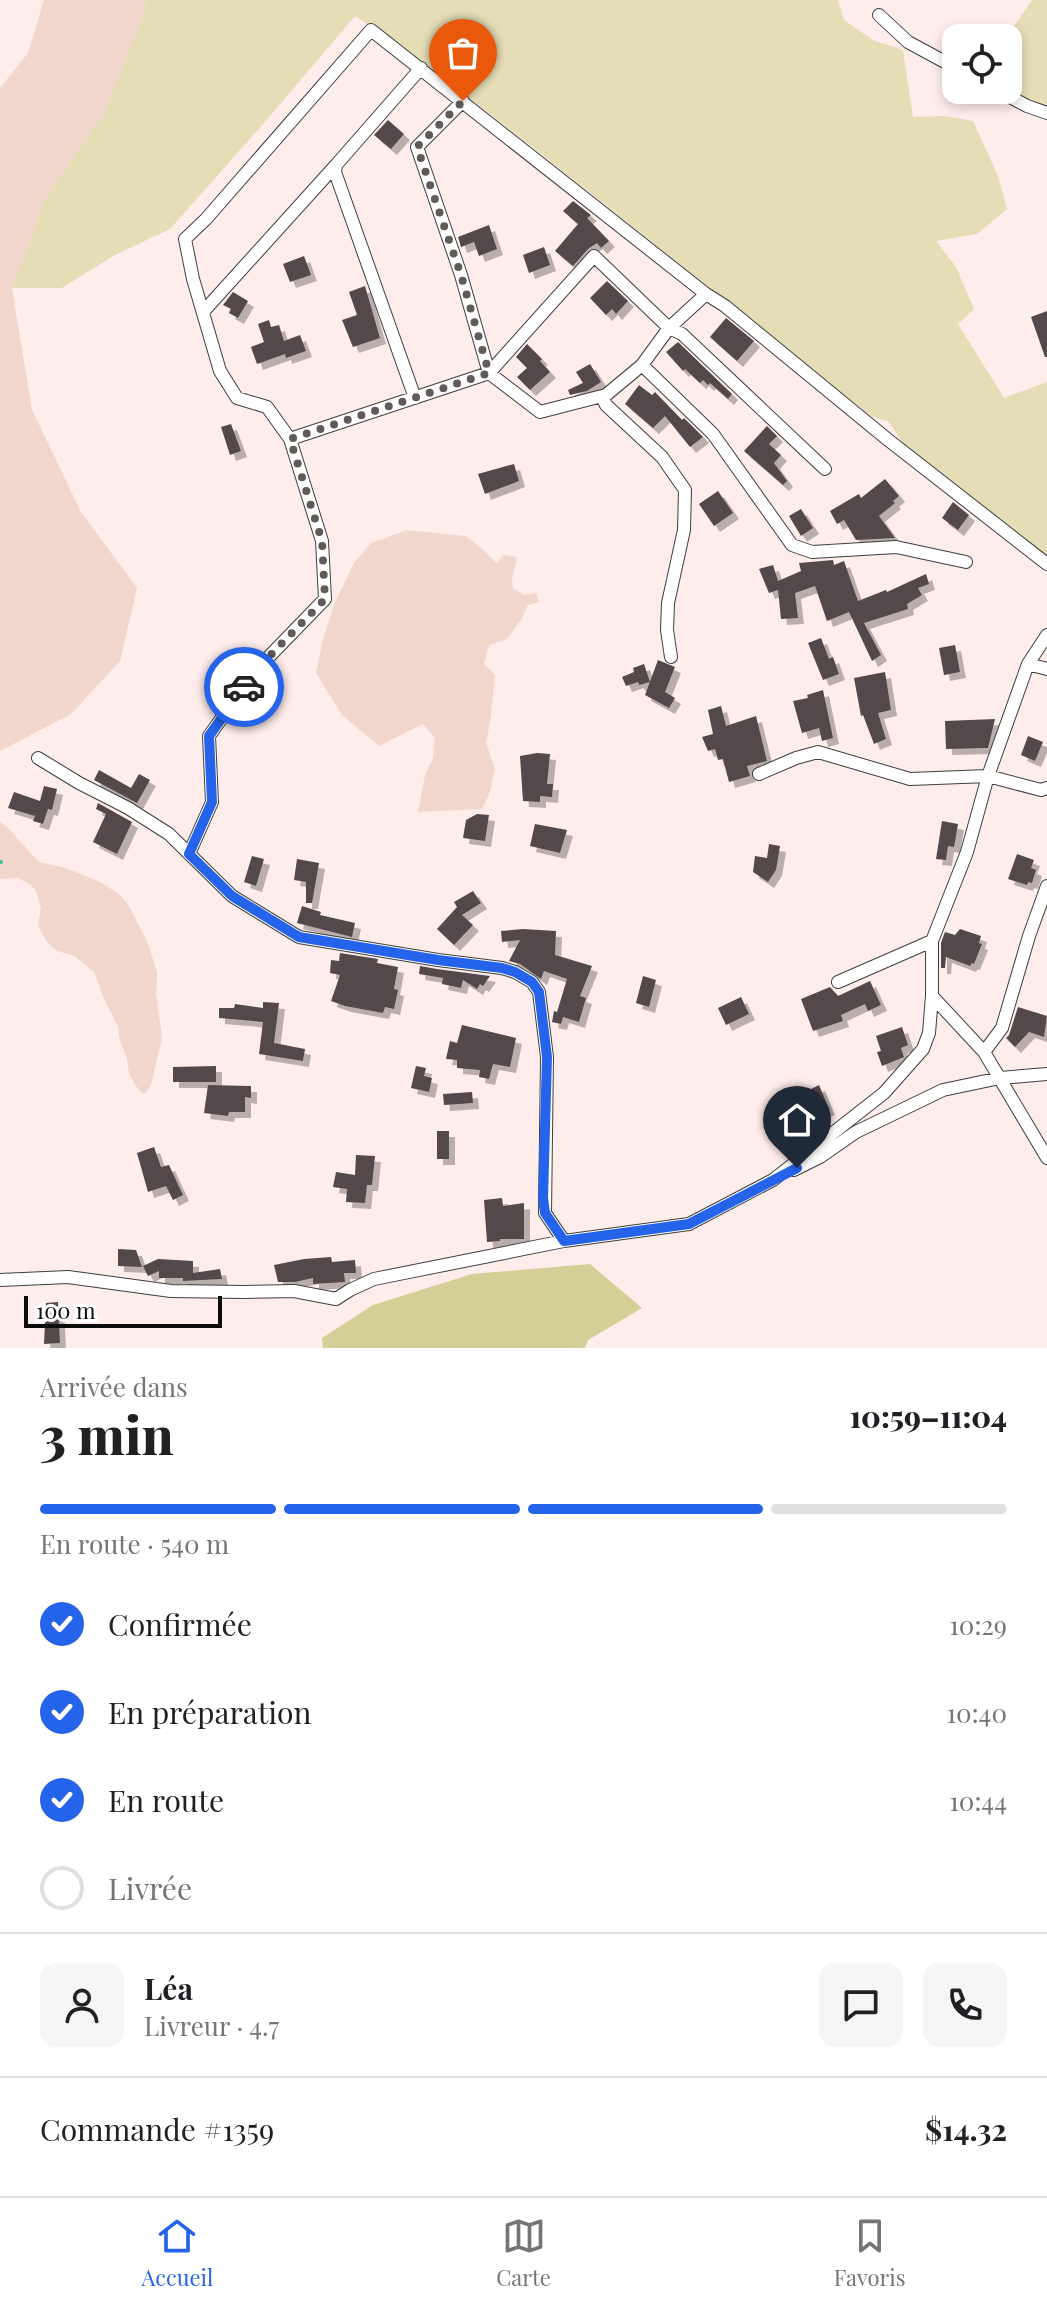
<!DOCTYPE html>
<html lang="fr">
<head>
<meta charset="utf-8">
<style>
  :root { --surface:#fff; --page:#f6f6f6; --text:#202124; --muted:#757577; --line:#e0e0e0; --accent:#2563eb }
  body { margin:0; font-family:"Playfair Display",serif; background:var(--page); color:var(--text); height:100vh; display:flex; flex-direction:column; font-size:30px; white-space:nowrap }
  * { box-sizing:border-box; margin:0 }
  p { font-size:26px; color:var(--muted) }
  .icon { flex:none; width:44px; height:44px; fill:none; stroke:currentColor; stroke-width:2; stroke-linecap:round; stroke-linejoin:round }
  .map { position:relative; height:1348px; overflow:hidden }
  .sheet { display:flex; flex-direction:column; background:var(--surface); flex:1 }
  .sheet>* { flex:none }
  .buttons { position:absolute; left:942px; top:24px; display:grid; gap:16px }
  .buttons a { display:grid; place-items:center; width:80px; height:80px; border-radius:16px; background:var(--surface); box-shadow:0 4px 12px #0003; font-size:40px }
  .scale { position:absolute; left:24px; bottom:20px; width:198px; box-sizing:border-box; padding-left:8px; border:4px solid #0b0b0b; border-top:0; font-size:22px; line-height:28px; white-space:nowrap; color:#0b0b0b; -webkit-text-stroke:6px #fff; paint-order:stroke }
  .pin { position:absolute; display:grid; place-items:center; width:68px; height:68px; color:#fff; margin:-82px -34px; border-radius:50% 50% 50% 0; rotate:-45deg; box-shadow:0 0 8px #0007 }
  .pin .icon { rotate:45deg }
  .courier { position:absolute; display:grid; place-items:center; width:80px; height:80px; margin:-40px; border:6px solid #2563eb; border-radius:50%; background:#fff; color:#222; box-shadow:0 2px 10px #0007 }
  .headline em { font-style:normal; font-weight:800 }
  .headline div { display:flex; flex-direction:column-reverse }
  .headline { display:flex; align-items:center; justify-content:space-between; height:136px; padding:0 40px }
  h1 { font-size:52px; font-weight:800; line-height:60px }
  .bar { display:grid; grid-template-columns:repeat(4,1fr); gap:12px 8px; align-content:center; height:96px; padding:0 40px }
  .bar i { height:10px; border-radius:6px; background:var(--line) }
  .bar .on { background:var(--accent) }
  .bar p { grid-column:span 4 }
  .line { display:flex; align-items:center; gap:20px; padding:0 40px; border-top:2px solid var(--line) }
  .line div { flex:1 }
  .round { display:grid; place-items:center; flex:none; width:84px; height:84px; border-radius:16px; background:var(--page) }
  ol { padding:0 40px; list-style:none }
  li { display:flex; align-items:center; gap:24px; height:88px }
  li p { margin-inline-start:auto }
  li .icon { padding:8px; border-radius:50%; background:var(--accent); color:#fff; stroke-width:4 }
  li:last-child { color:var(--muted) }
  li i { width:44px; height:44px; border:4px solid var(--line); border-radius:50% }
  .tab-bar { display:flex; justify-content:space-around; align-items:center; height:112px; border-top:2px solid var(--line); background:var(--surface); font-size:22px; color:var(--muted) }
  .tab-bar a { display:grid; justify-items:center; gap:4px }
  .tab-bar .on { color:var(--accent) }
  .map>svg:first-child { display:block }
  .farmland { fill:#f1d6cc }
  .green { fill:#e5ddb6 }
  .forest { fill:#d4ce97 }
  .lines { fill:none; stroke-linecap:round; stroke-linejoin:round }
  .stream { stroke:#3ec3a1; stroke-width:4 }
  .building { fill:#52484b; filter:url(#shadow) }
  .minor-casing { stroke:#3e3e3e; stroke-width:14 }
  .minor { stroke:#fff; stroke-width:12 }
  .done { stroke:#605a59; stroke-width:8; stroke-dasharray:0 14.4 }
  .route { stroke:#2563eb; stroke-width:10 }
</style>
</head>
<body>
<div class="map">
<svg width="1047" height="1348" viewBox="0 0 1047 1348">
  <defs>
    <filter id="shadow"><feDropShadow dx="6" dy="6" stdDeviation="0" flood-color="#0004"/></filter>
  </defs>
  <rect width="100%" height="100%" fill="#feedea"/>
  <!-- farmland -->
  <path class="farmland" d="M44,0H146L140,23L104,114L47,195L12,288L32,410L81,512L137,588L120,661L71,714L0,751V88L28,53Z
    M407,530L466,536L481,548L497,564L503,555L517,557L512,579L513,588L524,595L536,593L539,602L528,605L522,618L507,639L489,645L484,664L495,675L491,716L486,743L495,769L490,792L482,809L418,812L425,775L433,758L435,738L423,724L379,746L342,715L316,673L323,639L335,602L354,563L371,543Z
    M0,822L8,828L39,862L66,868L100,882L119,894L128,904L147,941L157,972L156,993L162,1038L151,1085L146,1093L143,1094L138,1089L129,1074L127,1058L120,1041L118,1026L105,1001L94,972L75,956L57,951L47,942L38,926L41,908L36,891L31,885L18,878L0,879Z"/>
  <!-- green -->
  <path class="green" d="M146,0H838L844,20L873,40L903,50L913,117L945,116L973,121L998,176L1007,209L977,234L936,241L956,267L974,309L958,324L1004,398L1047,382V561L905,446L889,422L871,416L540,153L408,51L355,16L264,123L170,229L113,256L62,288H12L47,195L104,114L140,23Z
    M1032,0H1047V116L1008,90V38H1006Z"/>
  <!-- forest -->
  <path class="forest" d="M590,1264L642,1308L588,1340L585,1348H323L322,1338L373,1305L472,1274Z"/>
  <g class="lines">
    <!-- stream -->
    <path class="stream" d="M0,862H1"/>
  </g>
  <!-- building -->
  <path class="building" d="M388,120L404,134L391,149L374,135Z
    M573,201L591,215L587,218L609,241L601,248L597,243L588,249L573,266L555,251L578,224L563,211Z
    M489,225L497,249L479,256L474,242L461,247L458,237Z
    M544,247L550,265L529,273L523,255Z
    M304,256L311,275L290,282L283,264Z
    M607,281L628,301L616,314L612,309L606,315L590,298Z
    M365,286L380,338L353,347L342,320L357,315L349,292Z
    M233,292L248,301L238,318L229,313L231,309L223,305Z
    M1047,311V357H1045L1031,317Z
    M726,318L754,341L737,361L710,337Z
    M269,320L271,327L279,325L284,341L300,335L306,351L286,358L285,354L257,364L251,347L264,342L258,324Z
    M678,342L732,394L728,399L710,383L708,385L703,380L700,383L685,369L683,371L666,352Z
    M527,344L542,359L540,361L550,372L530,390L517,377L527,368L516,357Z
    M590,364L601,382L587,391L570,395L568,390L583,383L576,372Z
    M639,385L652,395L655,392L682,420L684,418L703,437L690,447L665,416L653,428L625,404Z
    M231,424L241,451L230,455L221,427Z
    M767,426L777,436L769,444L781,455L774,463L787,481L783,485L744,451Z
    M514,464L519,481L485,494L478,474Z
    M885,479L899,496L893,501L895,503L879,516L895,538L856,540L844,520L837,524L830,511L859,494L861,498Z
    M718,491L733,513L714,526L699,504Z
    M953,502L969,515L958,530L942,518Z
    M801,509L813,528L801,536L789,516Z
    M833,560L834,565L844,561L858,601L886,590L887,592L926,574L929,584L918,588L922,595L907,604L908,609L864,623L881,655L872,661L849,612L827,621L815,586L795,593L798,618L781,619L778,590L769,593L759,569L773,565L778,581L801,571L799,563Z
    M821,638L829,659L833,657L839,674L823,680L808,643Z
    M955,645L960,672L944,675L939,648Z
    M658,660L675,667L665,692L675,698L669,708L645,695Z
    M644,664L650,682L639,685L638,682L626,686L622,677L634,672L633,668Z
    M885,672L891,710L878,713L886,739L874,744L863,715L861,716L854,678Z
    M823,690L833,738L822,741L819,728L802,733L793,701L808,698L807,695Z
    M721,706L726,726L756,716L767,761L747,766L750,776L729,782L723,759L718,760L715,749L708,751L702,737L713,734L708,710Z
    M995,719L988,748L946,749L945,721Z
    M1028,736L1043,742L1035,761L1021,755Z
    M537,753L550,754L547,784H553L552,797L540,796V802L523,801L520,756Z
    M99,770L131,788L139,774L150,780L137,803L94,780Z
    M44,786L57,789L52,810L48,809L43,824L33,821L35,816L8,808L14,792L40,801Z
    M98,803L132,822L117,854L93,842L106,814L96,809Z
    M477,814L489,815L485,841L463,838L466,820Z
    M942,821L958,824L954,847L948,846L946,860L936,859Z
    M535,824L567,830L560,853L530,846Z
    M769,844L780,846L776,870L768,882L753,872L755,856L767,858Z
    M1017,854L1034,860L1031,868L1036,870L1032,883L1028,882L1027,885L1008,879Z
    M252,856L264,859L256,886L244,882Z
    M297,859L319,863L312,903H306V882L294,880Z
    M473,891L481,903L462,915L473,925L454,945L437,929L457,907L454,902Z
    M302,906L321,912L320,915L355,923L352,937L297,923Z
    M523,929L556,931L555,955L592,966L580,996L586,998L579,1022L563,1017L561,1024L552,1022L554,1011L557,1012L567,979L544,971L541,979L520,964L509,961L520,940L502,942L501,931Z
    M960,929L981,936L979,943L982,944L974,964L972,963L970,966L946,957L945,968H941V943L945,932L955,935Z
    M340,953L378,959L377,963L398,967L394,989L398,990L394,1009L385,1007L383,1013L345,1006L331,1001L340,975L330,973L331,960L339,961Z
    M420,966L437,969L490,976L483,986L480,984L477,989L463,980L461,988L442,984L443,978L419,974Z
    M643,976L656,980L649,1007L636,1003Z
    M870,981L881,1005L868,1011L865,1004L841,1015L843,1021L813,1031L801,999L830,987L838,996Z
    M741,997L749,1014L726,1025L718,1008Z
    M263,1002L279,1003L274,1043L305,1049L303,1061L259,1054L263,1022L219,1018V1008H234L235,1004L263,1008Z
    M1018,1007L1047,1016L1044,1037L1029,1032L1015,1047L1006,1038L1009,1035Z
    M462,1025L516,1038L510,1067L493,1064L489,1079L479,1077L480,1070L457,1068V1060L446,1059L450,1041L457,1043Z
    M902,1027L908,1045L901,1048L904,1057L882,1066L877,1052L881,1051L876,1036Z
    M216,1066V1082H173V1067Z
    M416,1066L426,1068L424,1076L432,1078L429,1092L411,1088Z
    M208,1085L251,1086V1098L245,1097V1112H229L228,1116L204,1113Z
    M819,1085L829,1109L810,1118L799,1095Z
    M472,1092L473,1103L444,1105L443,1094Z
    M437,1131H449V1159H437Z
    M154,1147L161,1167L169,1165L183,1195L173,1200L166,1186L148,1192L137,1153Z
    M356,1155L375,1156L372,1185H367L365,1203L346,1202L347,1189L333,1187L336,1172L355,1175Z
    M502,1198L503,1206L524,1203V1239H500V1241L487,1242L484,1200Z
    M118,1249L136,1250L142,1267L118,1266Z
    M331,1257L332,1262L355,1260L356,1273H344L345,1282L313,1284V1278L295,1282H278L274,1265L304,1259Z
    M158,1259L193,1261V1273L220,1269L222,1279L183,1281V1278H159V1271L148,1276L143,1266Z
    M58,1302L60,1343L44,1344L46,1303Z"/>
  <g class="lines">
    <defs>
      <path id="minor" d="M879,15L908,42L956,68
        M997,90L1027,106L1047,113
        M463,101L417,147L461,275L489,373L540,412L606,395L642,365L669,328L706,294
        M203,312L336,165
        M642,365L713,434L792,545L812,552L896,547L966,562
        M606,395L603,399L606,405L662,457L685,490L684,530L668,603L667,630L671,657
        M415,398L335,172L336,165L421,68
        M290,439L489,373L594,256L669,328L682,334L825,469
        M1028,664L1047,669
        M38,758L79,783L128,808L169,834L232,896L299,937L438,960L502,968L515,972L532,982L539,992L547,1057L545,1213L564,1241
        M759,774L796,758L818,752L910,779L988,776L1041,790L1047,788
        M189,854L212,802L209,736L256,670L325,599L322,541L290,439L267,407L237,398L220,371L193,279L185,239L206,219L371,30L706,294L725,306L887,439L1047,564
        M838,982L932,941
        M932,996L984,1052L1047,1158
        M984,1052L1002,1028L1029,936L1047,886
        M794,1170L820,1157L856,1132L943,1090L1000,1078L1047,1074
        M0,1280L68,1277L171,1291L243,1292L294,1291L336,1299L350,1290L374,1279L564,1241L689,1224L773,1180L884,1093L923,1049L929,1033L932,996V941L967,852L988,776L1028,664L1047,635"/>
    </defs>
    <!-- minor casing -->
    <use href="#minor" class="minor-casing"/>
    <!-- minor -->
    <use href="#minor" class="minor"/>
  </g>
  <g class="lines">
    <!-- done -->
    <path class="done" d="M244,687L256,670L325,599L322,541L290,439L489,373L461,275L417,147L463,101"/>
    <!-- route -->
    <path class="route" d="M244,687L209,736L212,802L189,854L232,896L299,937L438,960L502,968L515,972L532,982L539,992L547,1057L543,1198L545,1213L564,1241L689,1224L797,1168"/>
  </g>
</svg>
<div class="buttons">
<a><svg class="icon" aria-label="locate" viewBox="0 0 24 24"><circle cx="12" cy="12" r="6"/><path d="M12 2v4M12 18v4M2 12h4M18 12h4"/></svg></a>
</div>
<div class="scale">100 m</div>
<div class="pin" style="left:463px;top:101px;background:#ea580c"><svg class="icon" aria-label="bag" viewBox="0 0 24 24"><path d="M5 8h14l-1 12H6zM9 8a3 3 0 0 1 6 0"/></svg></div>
<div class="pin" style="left:797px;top:1168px;background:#1f2937"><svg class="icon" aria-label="home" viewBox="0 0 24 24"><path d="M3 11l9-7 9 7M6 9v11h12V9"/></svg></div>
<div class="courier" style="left:244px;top:687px"><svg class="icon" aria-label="car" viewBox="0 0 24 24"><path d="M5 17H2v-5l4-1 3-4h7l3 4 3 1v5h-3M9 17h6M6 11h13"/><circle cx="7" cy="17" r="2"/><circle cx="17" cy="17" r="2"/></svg></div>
</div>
<section class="sheet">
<div class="headline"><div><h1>3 min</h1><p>Arrivée dans</p></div><em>10:59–11:04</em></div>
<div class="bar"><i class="on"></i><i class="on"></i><i class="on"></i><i></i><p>En route · 540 m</p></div>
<ol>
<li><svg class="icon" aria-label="check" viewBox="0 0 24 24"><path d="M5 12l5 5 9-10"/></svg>Confirmée<p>10:29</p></li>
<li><svg class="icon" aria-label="check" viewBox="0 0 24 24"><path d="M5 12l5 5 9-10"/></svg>En préparation<p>10:40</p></li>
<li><svg class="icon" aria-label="check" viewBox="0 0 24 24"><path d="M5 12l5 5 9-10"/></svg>En route<p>10:44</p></li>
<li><i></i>Livrée</li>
</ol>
<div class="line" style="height:144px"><a class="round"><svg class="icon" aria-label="person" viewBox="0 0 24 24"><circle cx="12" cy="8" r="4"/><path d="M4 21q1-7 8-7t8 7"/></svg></a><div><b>Léa</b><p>Livreur · 4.7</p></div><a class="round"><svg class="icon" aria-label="chat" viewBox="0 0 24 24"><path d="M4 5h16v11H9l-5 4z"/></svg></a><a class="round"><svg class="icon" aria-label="phone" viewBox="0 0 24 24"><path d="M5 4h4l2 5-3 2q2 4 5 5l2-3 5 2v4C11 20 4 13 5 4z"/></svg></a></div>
<div class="line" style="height:104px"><div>Commande #1359</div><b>$14.32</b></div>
</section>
<nav class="tab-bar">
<a class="on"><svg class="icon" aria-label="home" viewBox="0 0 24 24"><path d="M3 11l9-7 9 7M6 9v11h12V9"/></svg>Accueil</a>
<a><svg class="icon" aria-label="map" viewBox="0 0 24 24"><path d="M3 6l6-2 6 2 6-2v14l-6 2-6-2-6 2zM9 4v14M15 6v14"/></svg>Carte</a>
<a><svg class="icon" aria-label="saved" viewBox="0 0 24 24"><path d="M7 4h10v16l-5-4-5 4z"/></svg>Favoris</a>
</nav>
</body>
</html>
